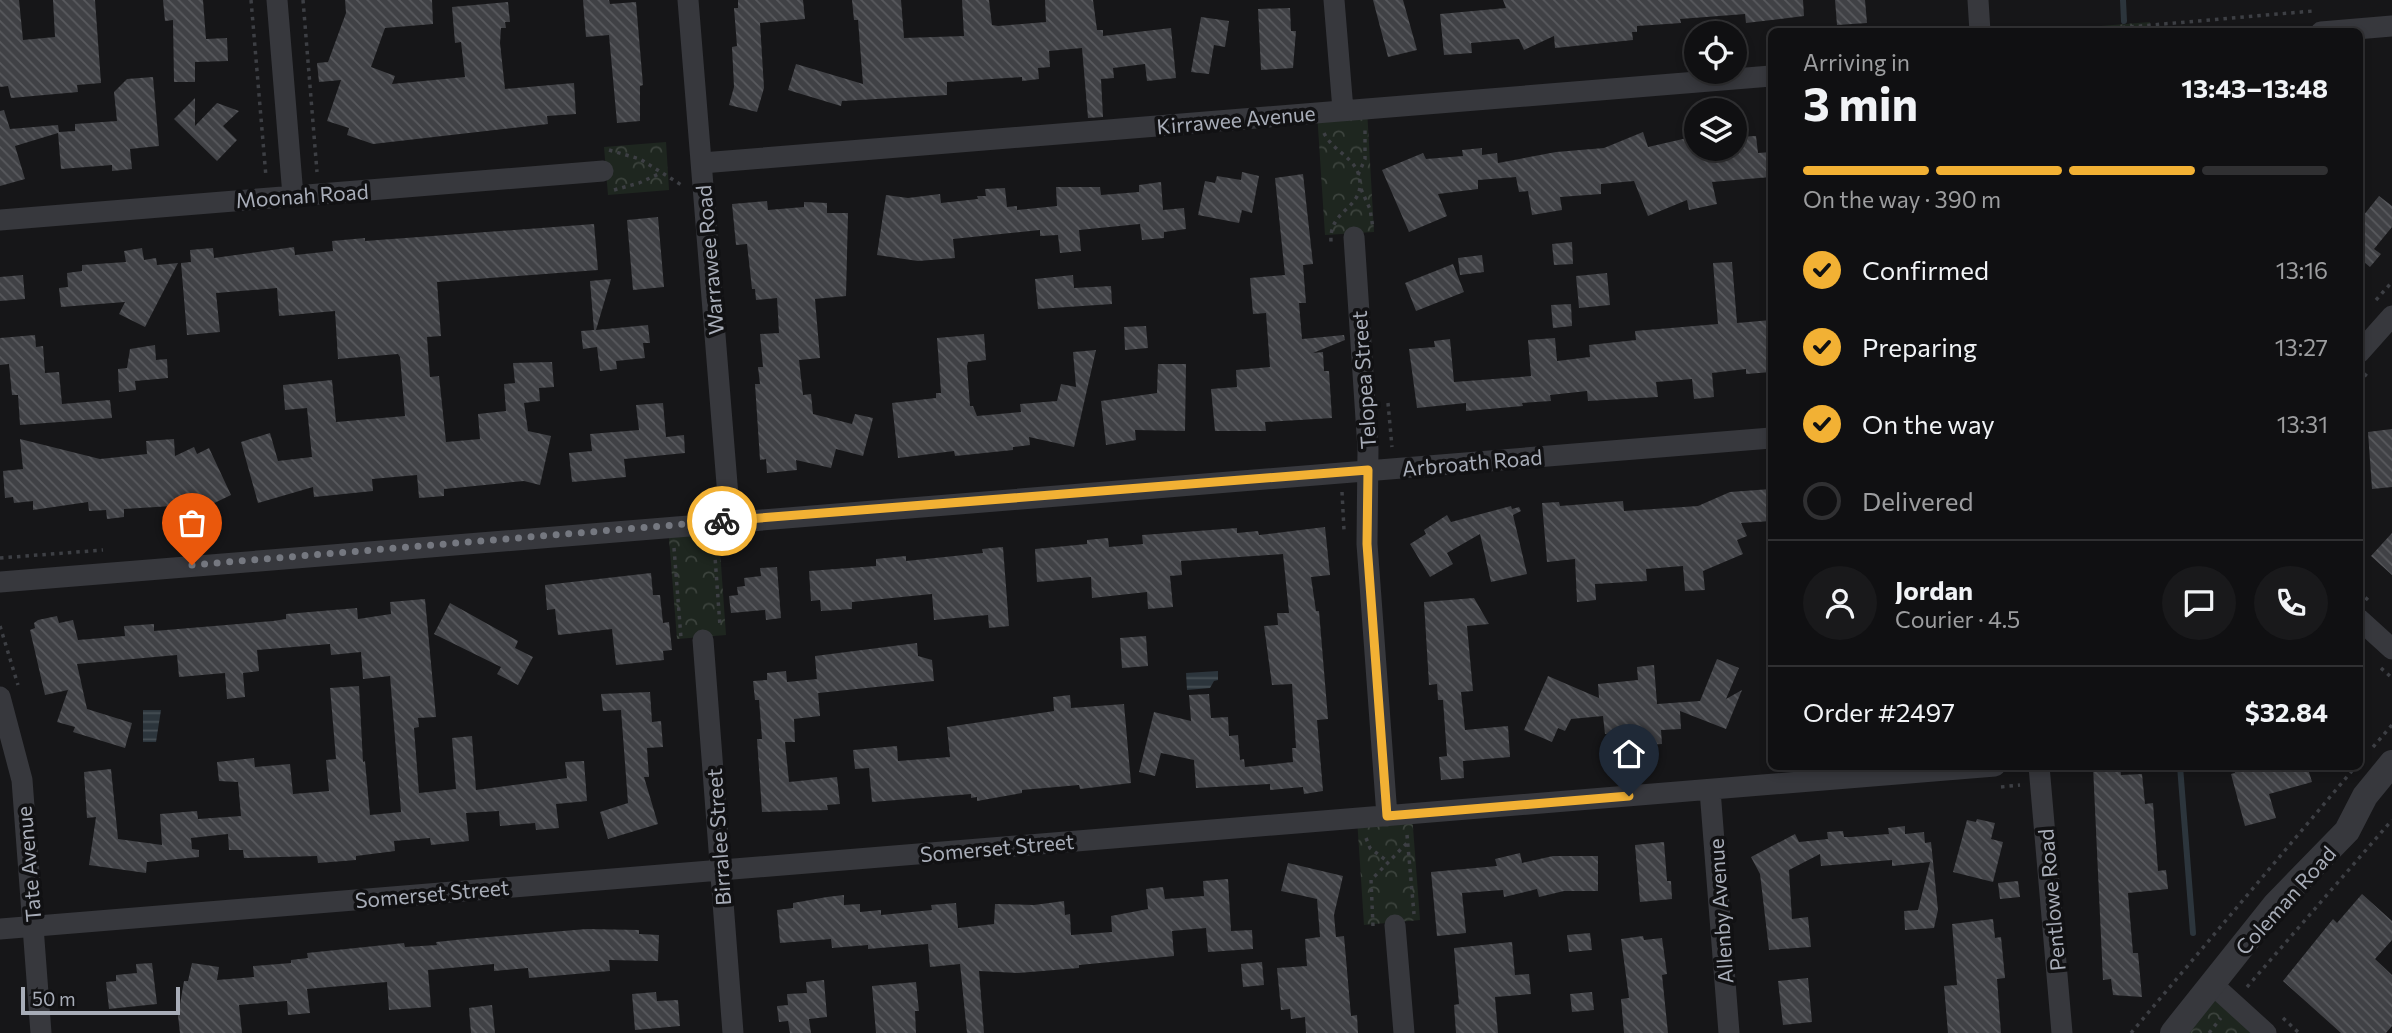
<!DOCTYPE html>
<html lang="en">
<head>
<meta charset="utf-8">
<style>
  :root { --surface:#101012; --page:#19191b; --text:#f1f3f6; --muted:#9c9d9f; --line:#303032; --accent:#f2b134 }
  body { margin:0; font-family:Commissioner,sans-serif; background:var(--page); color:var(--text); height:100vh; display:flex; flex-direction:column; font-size:26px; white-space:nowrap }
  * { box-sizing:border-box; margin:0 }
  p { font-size:23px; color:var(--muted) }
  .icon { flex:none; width:38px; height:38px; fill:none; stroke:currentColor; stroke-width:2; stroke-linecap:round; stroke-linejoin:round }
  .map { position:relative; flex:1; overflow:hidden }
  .sheet { position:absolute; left:1768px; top:28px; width:595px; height:742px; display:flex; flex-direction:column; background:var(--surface); border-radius:10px; box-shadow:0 4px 10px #0003,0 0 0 2px var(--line) }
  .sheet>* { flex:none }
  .tools { position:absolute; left:1684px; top:21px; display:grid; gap:14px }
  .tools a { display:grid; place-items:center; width:63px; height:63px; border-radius:50%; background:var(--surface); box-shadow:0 4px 10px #0003,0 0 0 2px var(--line); font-size:35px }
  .scale { position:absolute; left:21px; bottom:18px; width:159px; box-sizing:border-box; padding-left:7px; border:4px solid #a8adb8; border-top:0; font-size:19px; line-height:24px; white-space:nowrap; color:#a8adb8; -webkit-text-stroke:5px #111113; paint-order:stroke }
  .pin { position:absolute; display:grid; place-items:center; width:60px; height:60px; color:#fff; margin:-72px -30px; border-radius:50% 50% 50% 0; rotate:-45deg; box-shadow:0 0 7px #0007 }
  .pin .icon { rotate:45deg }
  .courier { position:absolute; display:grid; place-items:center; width:70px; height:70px; margin:-35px; border:5px solid #f2b134; border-radius:50%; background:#fff; color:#222; box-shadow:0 2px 9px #0007 }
  .summary em { font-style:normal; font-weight:700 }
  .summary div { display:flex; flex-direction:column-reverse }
  .summary { display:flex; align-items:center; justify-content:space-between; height:119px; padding:0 35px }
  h1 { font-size:46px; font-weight:700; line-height:52px }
  .bar { display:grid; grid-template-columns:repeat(4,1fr); gap:10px 7px; align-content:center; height:84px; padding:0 35px }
  .bar i { height:9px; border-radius:5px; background:var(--line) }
  .bar .active { background:var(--accent) }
  .bar p { grid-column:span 4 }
  .line { display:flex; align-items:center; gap:18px; padding:0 35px; border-top:2px solid var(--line) }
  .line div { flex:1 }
  .round { display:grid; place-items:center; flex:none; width:74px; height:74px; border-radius:37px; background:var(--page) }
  ol { padding:0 35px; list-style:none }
  li { display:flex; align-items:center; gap:21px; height:77px }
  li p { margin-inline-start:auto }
  li .icon { padding:7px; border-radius:50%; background:var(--accent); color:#111; stroke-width:4 }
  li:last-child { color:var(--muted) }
  li i { width:38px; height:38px; border:4px solid var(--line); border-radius:50% }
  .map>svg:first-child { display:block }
  .forest { fill:url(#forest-crowns) }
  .water { fill:url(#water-rules) }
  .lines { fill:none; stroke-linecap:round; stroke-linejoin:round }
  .stream { stroke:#2c353c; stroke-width:6 }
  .building { fill:url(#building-back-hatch) }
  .path { stroke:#3d3f44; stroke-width:3.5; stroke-dasharray:3.5 5; stroke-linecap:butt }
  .minor { stroke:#37383d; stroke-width:21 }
  .tertiary { stroke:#37383d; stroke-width:26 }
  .done { stroke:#757880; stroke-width:7; stroke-dasharray:0 12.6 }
  .route { stroke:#f2b134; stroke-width:9 }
  .labels { text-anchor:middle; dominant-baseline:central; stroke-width:7; stroke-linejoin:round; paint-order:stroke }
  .street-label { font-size:21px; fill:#a8adb8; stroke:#111113 }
</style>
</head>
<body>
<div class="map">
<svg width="2392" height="1033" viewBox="0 0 2392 1033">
  <defs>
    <pattern id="forest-crowns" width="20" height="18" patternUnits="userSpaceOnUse" patternTransform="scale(1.75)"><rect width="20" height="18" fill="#1e261f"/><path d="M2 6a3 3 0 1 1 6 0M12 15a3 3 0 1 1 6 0" fill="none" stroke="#3c433d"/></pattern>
    <pattern id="water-rules" width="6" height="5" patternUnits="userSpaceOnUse" patternTransform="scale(1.75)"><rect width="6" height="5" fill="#2c353c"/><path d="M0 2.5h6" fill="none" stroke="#485056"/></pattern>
    <pattern id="building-back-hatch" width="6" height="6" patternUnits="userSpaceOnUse" patternTransform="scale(1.75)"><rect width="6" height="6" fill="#404145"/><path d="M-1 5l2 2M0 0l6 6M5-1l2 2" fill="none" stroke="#595a5e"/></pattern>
  </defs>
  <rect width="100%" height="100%" fill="#161618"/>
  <!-- forest -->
  <path class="forest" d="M2150,22V31H2040Z
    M1367,109L1374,232L1325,235L1317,112Z
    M666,142L669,190L608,195L604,147Z
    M718,522L726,635L677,639L668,526Z
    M1412,814L1420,920L1364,925L1357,818Z
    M2212,984L2266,1033H2173Z"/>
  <!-- water -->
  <path class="water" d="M1218,671V680L1214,681L1210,688L1187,690L1186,673Z
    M143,710H161L156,742H143Z"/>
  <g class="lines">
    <!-- stream -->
    <path class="stream" d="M2123,0L2124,21
      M2180,766L2193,933"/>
  </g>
  <!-- building -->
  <path class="building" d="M0,0H19L23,40L55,37L53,0H95L101,83L77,85L78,92L11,98L8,86L0,87Z
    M163,0H203L206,39L227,38L228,61L195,62V82H174L173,20L165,21Z
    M345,0H432L433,24L385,28L371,67L395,76L392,84L465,77L461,42L455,43L452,7L508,2L510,22H505L506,28H501L500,43L505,89L574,83L576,114L547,116L548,124L373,144L347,135L349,128L327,121L341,80L319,82L317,63L328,62L346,13Z
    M583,0H609L610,4L636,2L643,85L640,86V121L617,123L609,35L586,37Z
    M738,0H803L805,19L760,23L764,88L757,112L729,105L734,87L732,47L737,46L734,8H738Z
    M852,0H901L904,38L964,36L962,0H989L992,25L998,26L1046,22L1045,0H1093L1097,30H1103V36L1171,28L1176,78L1147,81L1145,64L1113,68L1114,78L1101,79L1103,117L1088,118L1082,48L1049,51L1050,67L1038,68L1039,79L1022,81V77L947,82V95L842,101L841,106L788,90L796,64L863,84L858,20H854Z
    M1373,0H1403L1417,50L1388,57Z
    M1503,0H1803L1804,16L1746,23L1745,14L1680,19L1681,23L1637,26V32H1632L1633,40L1555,48L1554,36L1524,50L1519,39L1471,43L1472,53L1444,55L1440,14L1506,8Z
    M1835,0H1865L1867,23L1837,25Z
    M1290,8L1291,31H1296L1293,68L1261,70L1258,9Z
    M1201,17L1229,21L1225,47L1214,45L1209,74L1191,72Z
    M153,77L159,146L130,149L132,169L112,171V165L61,169L58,133L15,146L25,179L0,186V111L4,110L10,129L58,125L59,132L75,131V124L117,121L114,92L127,79Z
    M195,98V126L217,103L239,111L223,126L237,140L217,161L174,119Z
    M1643,132L1648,147L1696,136V149H1734L1737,137L1756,136L1758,153L1771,152V177L1712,182L1717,204L1689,210L1687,200L1648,216L1634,181L1601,184V194L1560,197L1562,210L1532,215L1528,191L1519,192L1516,177L1478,180V189L1438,194L1447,216L1409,232L1382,170L1423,153L1426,159L1463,156L1462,150L1482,148V155L1497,153L1498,163L1556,152L1604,148Z
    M1242,172L1259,176L1252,213L1242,210L1239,223L1198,215L1205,181L1215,183L1217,176L1241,180Z
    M1303,174L1313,264L1303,265L1306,303H1299L1302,339L1344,335L1345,340L1313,353L1323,352L1324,371H1329L1332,418L1265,422L1266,431H1215L1211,389L1237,387L1236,370L1270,367L1266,313L1253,314L1250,278L1285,275L1275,178Z
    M1161,182L1163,210L1184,208L1186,229L1164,232V238L1142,240L1140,224L1079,230L1081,251L1060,253L1058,235L1040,236V230L953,239L955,258L918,261L877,255L886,195L908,198L940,194L941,203L978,199L977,196H986L985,189L1005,188L1007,207L1017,206V210L1057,206L1056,187H1100L1101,195L1139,192V185Z
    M2379,196L2392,206V227L2374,249L2381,254L2370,267L2364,262L2359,268V221Z
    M767,201L768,210L804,207V202L827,203V213H848L846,296L815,299L820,358L799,360L803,395L811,394L813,414L852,424L855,414L873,418L863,456L836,449L831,468L796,460L797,470L767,473L766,459L760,460L755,384H760L758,367H763L760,334L779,333L777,298L756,300L755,289H752L747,244L736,245L732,204Z
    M658,217L664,287L633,290L627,220Z
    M594,224L598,270L437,282L441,336L427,337L430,377L439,376L446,442L480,439L478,414L506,411L504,384L515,383L513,363L552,362L554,387L539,388L540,401L524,403L528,431L551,436L540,485L524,481L444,489V496L419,498L417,475L372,479L373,491L314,497L313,487L258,503L241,442L270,433L278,461L312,457L307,408L285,410L283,385L332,380L336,422L405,416L400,357L398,354L338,359L335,311L279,316L277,288L216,293L220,332L187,335L181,263L191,262L190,250L213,248L214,258L294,247L295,255L333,251L332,241L365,238V241Z
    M1572,242L1573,264L1554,265L1552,244Z
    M142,248L144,260L156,258L157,265L178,263L145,327L119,314L125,302L61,307L59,288L68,287L67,273L82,271V265L126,262L124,251Z
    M1482,255L1484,272L1460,275L1458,258Z
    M1732,262L1737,323L1771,320V372L1746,374V369L1712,373L1714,397L1694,399L1692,379L1656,382L1658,397L1588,401L1587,391L1550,395L1551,401L1522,403L1523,406L1466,411V403L1417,408L1409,349L1435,347L1434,341L1450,339L1454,382L1531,376L1528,340L1555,338L1557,361L1590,357L1589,345L1636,340L1635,331L1718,324L1713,263Z
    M1453,264L1464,292L1416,311L1405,283Z
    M1607,273L1610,305L1579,308L1576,276Z
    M23,275L25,299L0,301V277Z
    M1073,275L1074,288L1111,286L1112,304L1038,309L1035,279Z
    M611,279L596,330L648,325L650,343H643L645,358L616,361L617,369L600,371L597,347L583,349L581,331L594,330L590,281Z
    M1571,304L1572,326L1553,328L1551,305Z
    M1146,326L1148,348L1125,350L1124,327Z
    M984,334L986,360L968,362L967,366L970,406H973L977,416L1021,412L1020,404L1057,401L1061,384L1076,387L1073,352L1096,350L1074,447L1029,437L1030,445L1013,447V450L955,456L954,451L898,458L892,403L936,398V393H941L937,338Z
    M35,335L36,347L43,346L45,373L59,372L62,404L110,400L112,418L20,425L18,395H12L9,364L0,365V338Z
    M155,345L156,360L167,359L168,378L135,381L136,390L119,392L118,369L127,368L130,349Z
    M1158,364H1186L1185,431L1135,430L1136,440L1106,445L1101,401L1157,393Z
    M663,403L666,437L684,435L685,453L624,459L626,477L572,482L569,453L592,451L590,434L639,430L636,405Z
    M2392,429V487L2372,489L2368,432Z
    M20,439L100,459L147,454L146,441L174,439L175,456L194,447L197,454L209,448L231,495L206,507L204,504L124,509V517L107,519L106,510L89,511L88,502L33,510V501L14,503L13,497L5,498L3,471L23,469Z
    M1771,489V521L1741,523L1747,536L1737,540L1743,554L1703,571L1705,590L1685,591L1683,566L1646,569L1647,581L1595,584L1596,600L1577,602L1575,559L1547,562L1542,503L1559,502L1560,506L1623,501L1624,511L1698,506L1730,492Z
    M1511,506L1512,509L1519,507L1521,511L1513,515L1527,574L1491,582L1480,534L1447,553L1453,564L1430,577L1410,544L1426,534L1424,530L1447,515L1451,522Z
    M1325,527L1330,575L1311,577L1316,611H1319L1328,719L1317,720L1323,791L1304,794L1303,787L1270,790V784L1196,788L1194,760L1161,753L1155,776L1139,772L1154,712L1191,721L1189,695L1209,694L1211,718L1228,717L1229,736L1238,735L1240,760L1244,759L1245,767L1293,762L1292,748H1296L1292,684L1272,685L1264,626L1278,625L1277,613H1289L1283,554L1181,561L1182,575L1170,576L1173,607L1148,609L1147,592L1092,598L1091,577L1037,582L1035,549L1087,544V540L1108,538L1109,547L1143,544L1142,535L1171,533L1237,528V533L1258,531L1259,535Z
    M2392,533V575L2371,556Z
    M1003,547L1009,626L989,628L988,615L934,620L932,594L852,602V609L821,611L820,600L811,601L809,571L876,566V559L906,556V561L983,553L982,549Z
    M777,567L781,618L766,620L765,610L731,613L729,596L738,595L737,587L745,586L744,578L761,576L760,568Z
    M651,573L653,595H660L663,623L669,622L672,650L663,651L664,660L616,665L612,629L558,635L555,609L547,610L545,585Z
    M1474,598L1489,624L1467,626L1473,691L1461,692L1465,730L1508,726L1510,757L1463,761L1464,778L1441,780L1439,757L1447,756L1443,700H1438L1437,684L1429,685L1424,602Z
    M425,599L436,717L418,718L419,727L414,728L419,793L456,789L452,738L472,736L476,790L567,778L565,762L584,761L587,801L556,804L559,828L536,830L535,823L500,826L499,811L466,813L469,841L431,845L430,838L394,841L395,851L356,856V860L318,863L317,856L244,858L243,850H229L228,834L191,838L192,849L199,850V857L147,862L146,873L89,865L96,817L87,818L84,772L111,769L118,839L162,845L160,814L197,811L198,819L241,816L238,782L219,781L217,762L254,758L255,767L290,764L293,794L329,791L326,760L336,759L330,688L359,686L363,762L365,761L370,815L401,812L390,676L363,679L361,652L331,655L330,644L257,650L259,671L243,673L245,697L227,699L225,673L179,677L177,655L77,664L87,709L132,723L125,748L73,732L75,727L57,722L68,690L45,695L30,630L35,628L34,623L38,620L57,616L59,623L73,620L78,640L125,636L124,626L154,624V631L273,621L286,619V614L357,608L358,619L391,614L390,602Z
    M450,603L518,641L515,648L533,657L518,685L497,674L501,667L434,634Z
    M1146,636L1148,666L1122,668L1120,638Z
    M917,643L918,656L932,660L934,681L818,693L815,656Z
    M1717,659L1739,668L1726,699L1742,690L1726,729L1680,711L1681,729L1661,730L1662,744L1643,745L1642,730L1605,734L1603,716L1571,719L1565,731L1558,728L1552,742L1524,730L1548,676L1599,698L1598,684L1638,680L1637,667L1654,665L1657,704L1700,701Z
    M786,671L787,682L817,679L820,716L794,719L795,742H785L789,782L837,777L840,804L827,805L828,810L762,812L757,739H762L759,700H755L753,681L767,680V673Z
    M650,692L652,722L661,721L663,747L647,748L649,777H644L658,824L608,839L600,812L628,803L621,710L603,711L601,694Z
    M1070,695L1071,708L1124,704L1131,783L1080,789L1079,785L1022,790V793L977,801V797L971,798V794L872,802L869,768L855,769L853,750L897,746L898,761L950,757L947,727L1054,711L1053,697Z
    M2093,766H2120L2121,775L2142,774L2145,804L2153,803L2158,871L2166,870L2168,889L2128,893L2133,953H2138L2142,997L2113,995L2111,979L2103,980Z
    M2233,766H2307L2312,782L2269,794L2276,818L2245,826L2231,774L2235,773Z
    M1977,819L1995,823L1991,839L2003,842L1993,882L1953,872L1967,820L1976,822Z
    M1905,826V834L1924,832L1925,843L1931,842L1938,910L1934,928L1905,930L1904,911L1918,910L1930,862L1892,866V860L1821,866L1820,854L1789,870L1792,919L1808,917L1811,947L1769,950L1760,874L1751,857L1795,834L1799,842L1828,839L1827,832L1843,831L1844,837H1851L1889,834L1888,828Z
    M1664,842L1667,881H1671L1672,899L1640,902L1635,845Z
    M1520,853L1522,863L1553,856H1598V891H1564L1539,897L1537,889L1504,897L1503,890L1462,893L1466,933L1437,936L1431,872L1497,866L1495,859Z
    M1288,863L1343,876L1334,915L1336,937L1344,936L1351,1016L1357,1015L1358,1033H1306L1305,1017L1291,1019L1290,1009L1281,1010L1277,968L1307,966L1305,939L1320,937L1317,899L1281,891Z
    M1228,879L1231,931L1252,930L1253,949L1208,952L1206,928L1172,931L1174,956L1079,965V968L1018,973L979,971L984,1033H967L960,964L930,967L928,944L868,949V945L832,948L831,939L780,943L777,910L793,908V903L827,897L844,895V905L860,904V912L881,910V915L932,910L931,905L956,903L958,928L994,924L995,904L1034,905L1064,901L1065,915L1070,914L1071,935L1112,932L1111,916L1148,909L1146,889L1163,887L1165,899L1204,896L1203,881Z
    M2018,881L2020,897L2000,899L1998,883Z
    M2362,894L2392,921V940L2375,959L2392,975V1026L2386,1033H2341L2283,981L2333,919L2337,923Z
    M1993,919L1995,938L2001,937L2005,978L1997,979L2001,1033H1948L1944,986L1957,985L1952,924Z
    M587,929L639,930V934L659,935L658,961L609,960L610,971L529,978L528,968L494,971V964L428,970L431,1007L389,1010L387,982L307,989L310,1013L288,1015L287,1001L239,1005L242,1033H180L178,1016L184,981H188L192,963L219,967L217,980L254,977L253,966L291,963V960L308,958L307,953L404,943L405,947L437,945L436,942L465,939Z
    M1590,933L1592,950L1569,952L1567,935Z
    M1643,936L1644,940L1662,938L1667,974L1662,975L1668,1033H1624L1621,999L1629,998L1621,939Z
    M1512,942L1515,975L1529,974L1531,994L1495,997L1498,1033H1456L1454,1005L1459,1004L1454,948Z
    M1262,962L1264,985L1243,987L1241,964Z
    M152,963L157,1004L109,1009L106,982L116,981V975L137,973L136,964Z
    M1808,978L1812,1022L1783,1025L1778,981Z
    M824,980L827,1017L809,1019L811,1033H790L788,1021L779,1022L777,1006L788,1005L787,994L807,993L806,982Z
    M916,982L919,1011H915L916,1033H876L872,986Z
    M656,992L657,1001L678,1000L680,1026L635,1030L632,994Z
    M1592,992L1594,1010L1572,1012L1570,994Z
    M492,1005L495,1033H471L469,1008Z"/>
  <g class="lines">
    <!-- path -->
    <path class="path" d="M251,0L266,177
      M303,0L317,172
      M2071,32L2313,11
      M1324,133C1334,154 1361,158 1360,186C1358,210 1329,211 1331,242
      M609,150L640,159L683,186
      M1358,175L1365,159V129
      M1361,189L1370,209L1373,228
      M614,190L639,183L661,173
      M2376,300L2392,282
      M2359,383L2368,372
      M1388,403L1392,447
      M1342,492L1344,530
      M714,543L720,626
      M674,548L681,638
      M0,558L103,550
      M2359,592L2368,600
      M0,626L18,685
      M2381,668L2392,678
      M2373,747L2392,725
      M2001,787L2020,785
      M1407,835L1414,914
      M1366,838L1370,848L1387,861
      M1373,926L1371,880L1408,842
      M2247,987L2392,820
      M2283,1018L2299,1033
      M2131,1033L2356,766
      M2209,1033L2221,1018"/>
    <!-- minor -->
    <path class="minor" d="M277,0L293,196
      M688,0L730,521
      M1334,0L1343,110
      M1978,0L1980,32
      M2321,32L2392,26
      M702,163L1771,76
      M0,220L603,171
      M1354,237L1368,449L1367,544L1387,816
      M2359,353L2392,316
      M0,582L1771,438
      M2359,619L2392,649
      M703,640L733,1033
      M0,697L22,780L41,1033
      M2039,766L2062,1033
      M1710,790L1729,1033
      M1395,925L1404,1033
      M0,929L1995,766
      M2212,984L2266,1033"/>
    <!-- tertiary -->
    <path class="tertiary" d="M2173,1033L2275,905L2347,831L2365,796L2392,763"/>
  </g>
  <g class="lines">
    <!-- done -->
    <path class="done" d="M192,565L722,521"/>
    <!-- route -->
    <path class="route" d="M722,521L1368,470L1367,544L1387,816L1629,796"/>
  </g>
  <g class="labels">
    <!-- street labels -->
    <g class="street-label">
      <text transform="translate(1236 119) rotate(-5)">Kirrawee Avenue</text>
      <text transform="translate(302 195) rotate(-4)">Moonah Road</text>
      <text transform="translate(709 260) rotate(-95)">Warrawee Road</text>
      <text transform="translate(1363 380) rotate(-94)">Telopea Street</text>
      <text transform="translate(1472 462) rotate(-5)">Arbroath Road</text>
      <text transform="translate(718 837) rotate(-94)">Birralee Street</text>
      <text transform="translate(997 847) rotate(-5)">Somerset Street</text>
      <text transform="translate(28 864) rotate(-95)">Tate Avenue</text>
      <text transform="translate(432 893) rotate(-5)">Somerset Street</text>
      <text transform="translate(2051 900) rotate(-95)">Pentlowe Road</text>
      <text transform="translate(2285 900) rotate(-48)">Coleman Road</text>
      <text transform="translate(1720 911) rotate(-94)">Allenby Avenue</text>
    </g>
  </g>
</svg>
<div class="tools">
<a><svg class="icon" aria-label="locate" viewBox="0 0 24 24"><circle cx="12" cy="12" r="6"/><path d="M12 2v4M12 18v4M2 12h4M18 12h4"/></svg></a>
<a><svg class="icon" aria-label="layers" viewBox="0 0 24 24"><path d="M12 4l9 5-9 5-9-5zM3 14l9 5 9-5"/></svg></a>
</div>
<div class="scale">50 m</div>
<div class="pin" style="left:192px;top:565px;background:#ea580c"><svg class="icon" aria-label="bag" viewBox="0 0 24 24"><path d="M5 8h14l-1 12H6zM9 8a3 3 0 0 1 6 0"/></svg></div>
<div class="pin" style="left:1629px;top:796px;background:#1f2937"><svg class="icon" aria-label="home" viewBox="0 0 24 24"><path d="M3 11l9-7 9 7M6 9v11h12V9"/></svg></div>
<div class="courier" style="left:722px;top:521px"><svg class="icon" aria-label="bike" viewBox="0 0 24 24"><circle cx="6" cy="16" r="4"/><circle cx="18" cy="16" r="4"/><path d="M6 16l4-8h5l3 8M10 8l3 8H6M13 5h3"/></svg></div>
<section class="sheet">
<div class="summary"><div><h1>3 min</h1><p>Arriving in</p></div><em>13:43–13:48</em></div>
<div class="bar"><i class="active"></i><i class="active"></i><i class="active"></i><i></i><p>On the way · 390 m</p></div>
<ol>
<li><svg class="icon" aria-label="check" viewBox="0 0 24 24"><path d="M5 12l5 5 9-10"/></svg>Confirmed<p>13:16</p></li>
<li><svg class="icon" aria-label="check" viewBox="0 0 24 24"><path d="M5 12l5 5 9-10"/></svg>Preparing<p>13:27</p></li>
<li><svg class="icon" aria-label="check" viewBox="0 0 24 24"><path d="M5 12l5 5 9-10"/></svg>On the way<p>13:31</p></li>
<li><i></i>Delivered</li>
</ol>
<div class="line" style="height:126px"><a class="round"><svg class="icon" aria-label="person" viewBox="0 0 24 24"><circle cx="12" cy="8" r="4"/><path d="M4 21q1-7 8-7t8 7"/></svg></a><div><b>Jordan</b><p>Courier · 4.5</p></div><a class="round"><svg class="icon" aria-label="chat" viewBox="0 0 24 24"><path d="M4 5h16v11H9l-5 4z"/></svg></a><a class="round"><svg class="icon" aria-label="phone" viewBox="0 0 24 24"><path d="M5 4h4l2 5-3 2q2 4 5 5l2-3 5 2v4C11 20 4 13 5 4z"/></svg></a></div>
<div class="line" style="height:91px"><div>Order #2497</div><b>$32.84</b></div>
</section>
</div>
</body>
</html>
